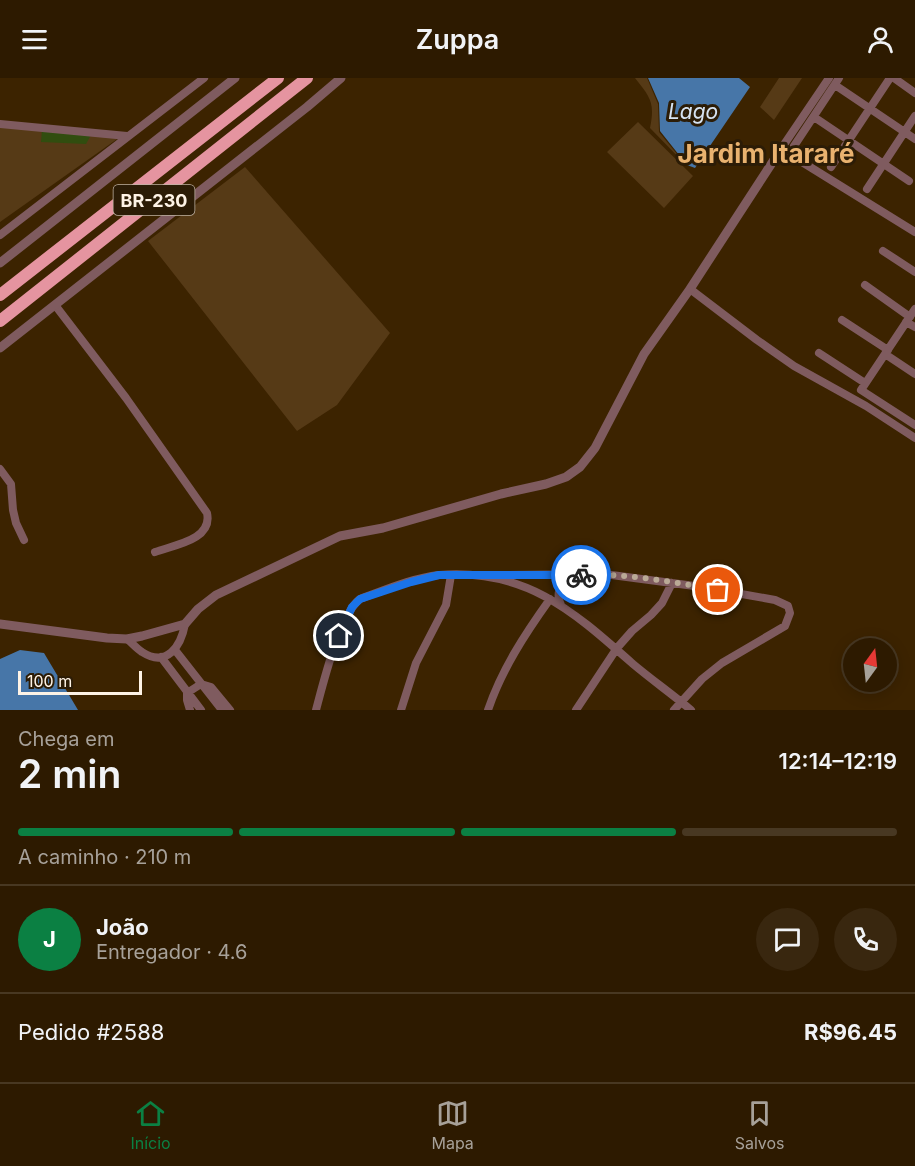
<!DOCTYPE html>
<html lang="pt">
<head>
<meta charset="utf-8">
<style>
  :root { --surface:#2d1a00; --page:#39270f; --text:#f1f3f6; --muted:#a7a199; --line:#483822; --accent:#0b8043 }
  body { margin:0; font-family:Inter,sans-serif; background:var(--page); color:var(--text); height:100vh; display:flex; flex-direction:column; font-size:22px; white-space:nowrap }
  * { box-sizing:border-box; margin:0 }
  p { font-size:20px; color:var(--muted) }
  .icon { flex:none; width:33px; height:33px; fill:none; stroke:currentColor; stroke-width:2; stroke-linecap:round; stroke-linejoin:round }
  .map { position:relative; height:632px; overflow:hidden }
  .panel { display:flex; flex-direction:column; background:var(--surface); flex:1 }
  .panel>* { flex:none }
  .needle { width:39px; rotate:15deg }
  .fabs { position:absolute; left:843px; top:560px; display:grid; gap:12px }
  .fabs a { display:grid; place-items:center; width:54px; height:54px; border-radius:50%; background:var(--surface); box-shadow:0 3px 15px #0003,0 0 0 2px var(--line); font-size:30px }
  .scale { position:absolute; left:18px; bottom:15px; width:124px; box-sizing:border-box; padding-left:6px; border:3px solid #fef3e6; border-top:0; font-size:16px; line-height:21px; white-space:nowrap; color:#fef3e6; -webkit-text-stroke:4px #2c1c06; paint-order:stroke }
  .pin { position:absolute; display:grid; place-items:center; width:51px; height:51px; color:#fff; margin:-26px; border:3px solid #fff; border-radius:50%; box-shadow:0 2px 6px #0007 }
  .courier { position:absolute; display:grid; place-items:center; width:60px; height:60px; margin:-30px; border:4px solid #1a73e8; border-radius:50%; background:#fff; color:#222; box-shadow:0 2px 8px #0007 }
  .headline em { font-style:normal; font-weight:600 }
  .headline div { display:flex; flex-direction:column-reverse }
  .headline { display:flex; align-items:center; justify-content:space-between; height:102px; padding:0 18px }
  h1 { font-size:39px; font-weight:600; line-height:45px }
  .bar { display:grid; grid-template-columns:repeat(4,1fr); gap:9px 6px; align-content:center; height:72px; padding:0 18px }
  .bar i { height:8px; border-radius:4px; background:var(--line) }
  .bar .current { background:var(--accent) }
  .bar p { grid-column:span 4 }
  .line { display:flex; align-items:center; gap:15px; padding:0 18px; border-top:2px solid var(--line) }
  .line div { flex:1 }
  .round { display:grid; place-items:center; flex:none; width:63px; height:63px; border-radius:32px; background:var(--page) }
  header { display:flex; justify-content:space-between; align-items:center; height:78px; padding:0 18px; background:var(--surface); font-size:27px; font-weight:600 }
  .tabs { display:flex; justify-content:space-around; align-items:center; height:84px; border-top:2px solid var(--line); background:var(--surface); font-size:16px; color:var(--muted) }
  .tabs a { display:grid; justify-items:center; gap:3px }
  .tabs .current { color:var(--accent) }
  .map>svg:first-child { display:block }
  .green { fill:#563a16 }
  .water { fill:#4776a8 }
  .building { fill:#314d0f }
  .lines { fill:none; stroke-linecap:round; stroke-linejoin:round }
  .minor { stroke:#7f5b5f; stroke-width:8 }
  .tertiary { stroke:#7f5b5f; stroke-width:9 }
  .trunk { stroke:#e594a0; stroke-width:12 }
  .done { stroke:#baaa96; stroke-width:6; stroke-dasharray:0 10.8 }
  .route { stroke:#1a73e8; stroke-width:8 }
  .labels { text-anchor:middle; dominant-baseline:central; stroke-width:6; stroke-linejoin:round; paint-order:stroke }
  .shield { fill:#2c1c06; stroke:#bfb2a3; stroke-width:1.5 }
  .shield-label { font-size:18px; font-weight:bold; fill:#fef3e6 }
  .water-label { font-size:21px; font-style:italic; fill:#d6e3f2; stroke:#2c1c06 }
  .district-label { font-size:26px; font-weight:bold; fill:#e9b26f; stroke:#2c1c06 }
</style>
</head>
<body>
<header><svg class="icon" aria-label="menu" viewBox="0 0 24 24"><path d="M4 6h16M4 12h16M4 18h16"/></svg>Zuppa<svg class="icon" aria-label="person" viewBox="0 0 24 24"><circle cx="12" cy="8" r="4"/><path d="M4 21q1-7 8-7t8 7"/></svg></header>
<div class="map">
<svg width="915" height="632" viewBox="0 0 915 632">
  <rect width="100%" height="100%" fill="#3c2300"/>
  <!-- green -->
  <path class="green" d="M635,0H647L658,26L659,54L686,87L650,50C655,25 651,20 635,0Z
    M779,0H802L774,42L760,29Z
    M638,44L693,98L664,130L607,74Z
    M0,49L120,59L0,144Z
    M245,89L390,255L337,327L297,353L148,163Z"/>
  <!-- water -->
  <path class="water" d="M648,0H739L750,9L695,90L687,87L660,53L659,25Z
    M20,572L44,575L78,632H0V581Z"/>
  <!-- building -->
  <path class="building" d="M42,52L91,57L86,66L41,64Z"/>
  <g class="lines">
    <!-- minor -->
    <path class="minor" d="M829,0L781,71L915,154
      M894,0L915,15
      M835,7L915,61
      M814,39L909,103
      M0,46L127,58
      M794,68L839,0
      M831,89L890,0
      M867,111L915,38
      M0,157L204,0
      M883,173L915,194
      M865,207L910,239
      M690,211L757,262L794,288L866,328L915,360
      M55,227L126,320L207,435C213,462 174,467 155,474
      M915,231L861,312L915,347
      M842,242L888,272
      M906,244L915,249
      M819,275L865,305
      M885,276L915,296
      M0,391L11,406L13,432L16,445L24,462
      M498,497L604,496L702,509L775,522L788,528L790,535L785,548L722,585L702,601L674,632
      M561,527C555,515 561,507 568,498
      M127,561C132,565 137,571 142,574C167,590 181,568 185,546
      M175,572L222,632
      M161,579L201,632
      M190,632L187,622V615L201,606L211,609L230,632
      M316,632C323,606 340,536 360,521C385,512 412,500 439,497C526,490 573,533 633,586C652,602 672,616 691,632
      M401,632L416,585L446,527L451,497
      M488,632C502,591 525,556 550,521
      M576,632L617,570L632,553L651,537L662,525L672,505"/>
    <!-- tertiary -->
    <path class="tertiary" d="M0,185L235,0
      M0,270L307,29L341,0
      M0,546L107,560L127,561L142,558L185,546L198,531L216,517L340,458L383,450L501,416L546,406L566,399L580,389L595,370L644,276L690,211L781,71"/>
    <!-- trunk -->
    <path class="trunk" d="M0,217L278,0
      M0,243L307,0"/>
  </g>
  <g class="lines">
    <!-- done -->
    <path class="done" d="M581,497C626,495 673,504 718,512"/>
    <!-- route -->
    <path class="route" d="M339,558L352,529L360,521L411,504L439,497H581"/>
  </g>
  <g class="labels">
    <!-- shield labels -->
    <rect class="shield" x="113.5" y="107" width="81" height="30" rx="4.5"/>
    <g class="shield-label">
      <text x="154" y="122">BR-230</text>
    </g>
    <!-- water labels -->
    <g class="water-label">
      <text x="693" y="33">Lago</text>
    </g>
    <!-- district labels -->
    <g class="district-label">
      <text x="766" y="75">Jardim Itararé</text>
    </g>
  </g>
</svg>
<div class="fabs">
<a><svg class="needle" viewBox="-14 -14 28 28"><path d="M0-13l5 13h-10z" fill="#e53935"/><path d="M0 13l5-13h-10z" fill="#a7a199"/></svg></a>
</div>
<div class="scale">100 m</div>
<div class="pin" style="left:718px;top:512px;background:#ea580c"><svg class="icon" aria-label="bag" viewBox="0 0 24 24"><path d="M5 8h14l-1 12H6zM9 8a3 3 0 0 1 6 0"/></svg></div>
<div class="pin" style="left:339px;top:558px;background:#1f2937"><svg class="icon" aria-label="home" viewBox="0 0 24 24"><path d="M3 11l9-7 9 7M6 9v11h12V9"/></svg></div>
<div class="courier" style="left:581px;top:497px"><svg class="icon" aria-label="bike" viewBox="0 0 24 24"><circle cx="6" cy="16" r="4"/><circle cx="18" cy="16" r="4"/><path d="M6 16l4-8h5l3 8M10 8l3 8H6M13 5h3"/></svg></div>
</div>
<section class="panel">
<div class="headline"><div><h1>2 min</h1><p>Chega em</p></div><em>12:14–12:19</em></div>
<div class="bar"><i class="current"></i><i class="current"></i><i class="current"></i><i></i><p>A caminho · 210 m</p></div>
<div class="line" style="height:108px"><b class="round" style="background:var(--accent);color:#fff">J</b><div><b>João</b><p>Entregador · 4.6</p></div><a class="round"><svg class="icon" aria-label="chat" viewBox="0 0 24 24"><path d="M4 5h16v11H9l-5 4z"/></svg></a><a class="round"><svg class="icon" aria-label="phone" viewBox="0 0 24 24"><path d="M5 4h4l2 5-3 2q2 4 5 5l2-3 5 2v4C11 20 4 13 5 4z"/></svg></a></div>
<div class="line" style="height:78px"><div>Pedido #2588</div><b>R$96.45</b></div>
</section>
<nav class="tabs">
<a class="current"><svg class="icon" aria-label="home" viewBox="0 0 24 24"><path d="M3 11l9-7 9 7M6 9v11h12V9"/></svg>Início</a>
<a><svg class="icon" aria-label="map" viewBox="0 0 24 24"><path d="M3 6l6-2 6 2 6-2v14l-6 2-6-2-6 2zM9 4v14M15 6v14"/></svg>Mapa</a>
<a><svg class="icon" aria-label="saved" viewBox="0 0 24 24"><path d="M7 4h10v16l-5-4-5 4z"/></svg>Salvos</a>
</nav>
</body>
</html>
